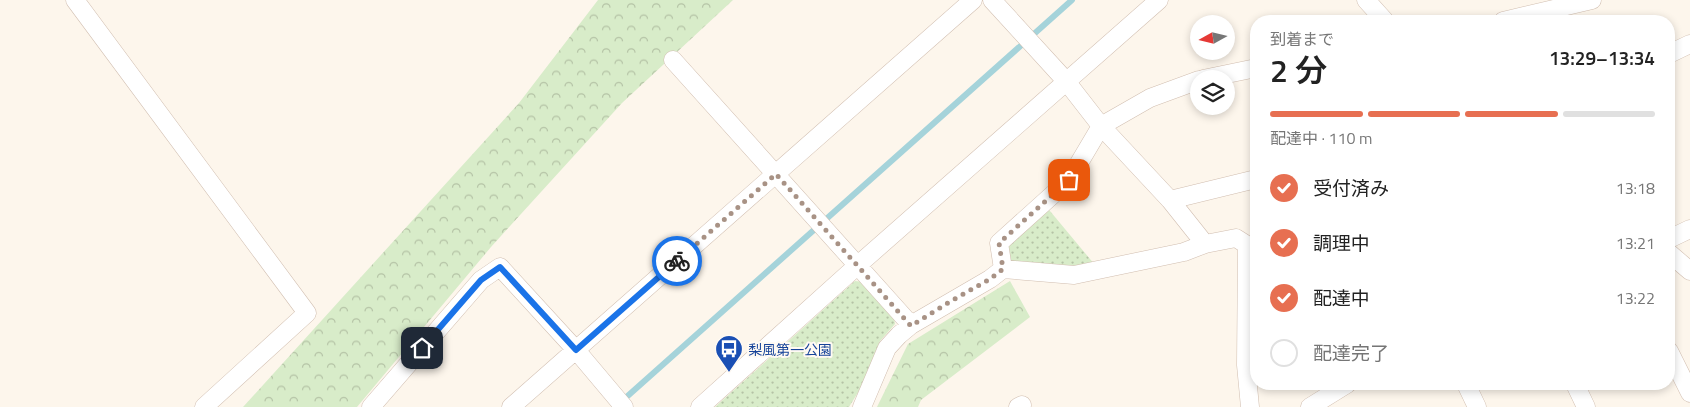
<!DOCTYPE html>
<html lang="ja">
<head>
<meta charset="utf-8">
<style>
  :root { --surface:#fff; --page:#f6f6f6; --text:#222; --muted:#767676; --line:#e0e0e0; --accent:#e76f51 }
  body { margin:0; font-family:"Titillium Web","Noto Sans JP",sans-serif; background:var(--page); color:var(--text); height:100vh; display:flex; flex-direction:column; font-size:19px; white-space:nowrap }
  * { box-sizing:border-box; margin:0 }
  p { font-size:16px; color:var(--muted) }
  .icon { flex:none; width:28px; height:28px; fill:none; stroke:currentColor; stroke-width:2; stroke-linecap:round; stroke-linejoin:round }
  .map { position:relative; flex:1; overflow:hidden }
  .details { position:absolute; left:1250px; top:15px; width:425px; height:375px; display:flex; flex-direction:column; background:var(--surface); border-radius:20px; box-shadow:0 2px 8px #0003 }
  .details>* { flex:none }
  .needle { width:32px; rotate:262deg }
  .fabs { position:absolute; left:1190px; top:15px; display:grid; gap:10px }
  .fabs a { display:grid; place-items:center; width:45px; height:45px; border-radius:50%; background:var(--surface); box-shadow:0 2px 8px #0003; font-size:25px }
  .pin { position:absolute; display:grid; place-items:center; width:42px; height:42px; color:#fff; margin:-21px; border-radius:10px; box-shadow:0 2px 8px #0006 }
  .courier { position:absolute; display:grid; place-items:center; width:50px; height:50px; margin:-25px; border:4px solid #1a73e8; border-radius:50%; background:#fff; color:#222; box-shadow:0 1px 6px #0007 }
  .headline em { font-style:normal; font-weight:600 }
  .headline div { display:flex; flex-direction:column-reverse }
  .headline { display:flex; align-items:center; justify-content:space-between; height:85px; padding:0 20px }
  h1 { font-size:32px; font-weight:600; line-height:38px }
  .bar { display:grid; grid-template-columns:repeat(4,1fr); gap:8px 5px; align-content:center; height:60px; padding:0 20px }
  .bar i { height:6px; border-radius:4px; background:var(--line) }
  .bar .on { background:var(--accent) }
  .bar p { grid-column:span 4 }
  ol { padding:0 20px; list-style:none }
  li { display:flex; align-items:center; gap:15px; height:55px }
  li p { margin-inline-start:auto }
  li .icon { padding:5px; border-radius:50%; background:var(--accent); color:#fff; stroke-width:4 }
  li:last-child { color:var(--muted) }
  li i { width:28px; height:28px; border:2px solid var(--line); border-radius:50% }
  .map>svg:first-child { display:block }
  .forest { fill:url(#forest-crowns) }
  .park { fill:url(#park-dots) }
  .lines { fill:none; stroke-linecap:round; stroke-linejoin:round }
  .stream { stroke:#a5d3da; stroke-width:6 }
  .street-casing { stroke:#d1beb0; stroke-width:19 }
  .street { stroke:#fff; stroke-width:18 }
  .done { stroke:#a89285; stroke-width:5; stroke-dasharray:0 9 }
  .route { stroke:#1a73e8; stroke-width:6 }
  .labels { text-anchor:middle; dominant-baseline:central; stroke-width:4; stroke-linejoin:round; paint-order:stroke }
  .transit-label { font-size:14px; fill:#164399; stroke:#fffaf3; text-anchor:start }
</style>
</head>
<body>
<div class="map">
<svg width="1690" height="407" viewBox="0 0 1690 407">
  <defs>
    <pattern id="forest-crowns" width="20" height="18" patternUnits="userSpaceOnUse" patternTransform="scale(1.25)"><rect width="20" height="18" fill="#d8ecc9"/><path d="M2 6a3 3 0 1 1 6 0M12 15a3 3 0 1 1 6 0" fill="none" stroke="#b4c2a5"/></pattern>
    <pattern id="park-dots" width="8" height="8" patternUnits="userSpaceOnUse" patternTransform="scale(1.25)"><rect width="8" height="8" fill="#d8ecc9"/><path d="M2 2h.1M6 6h.1" fill="none" stroke="#b4c2a5" stroke-width="1.8" stroke-linecap="round"/></pattern>
  </defs>
  <rect width="100%" height="100%" fill="#fdf6ec"/>
  <!-- forest -->
  <path class="forest" d="M598,0H733L622,103L491,247L357,407H243L519,103Z
    M1010,281L1030,317L921,400L918,407H877L908,344Z"/>
  <!-- park -->
  <path class="park" d="M1045,205L1095,265L1075,270L1007,264L1004,245Z
    M855,281L864,282L894,317L895,324L880,341L862,386L849,407H715Z"/>
  <g class="lines">
    <!-- stream -->
    <path class="stream" d="M622,401L1072,0"/>
    <defs>
      <path id="street" d="M75,0L307,313L204,407
        M992,0L1066,81L1101,126L1170,200L1205,244
        M1366,0L1385,21
        M1503,21L1592,0
        M1669,54L1690,44
        M673,60L911,325
        M1203,79L1256,68
        M1170,200L1256,179
        M1669,239L1690,229
        M1669,253L1690,271
        M1003,269L1074,275L1184,252L1205,244L1236,238L1247,245L1246,365L1250,407
        M1669,351L1690,393
        M1466,384L1477,407
        M1575,384L1586,407
        M371,407L481,280L500,267L576,350L624,407
        M511,407L973,0
        M700,407L858,265L1159,0
        M862,407L887,348L899,335L911,325L990,279L1003,269L999,243L1069,180L1101,126L1150,98L1199,80
        M1018,407L1022,405
        M1310,407L1347,384"/>
    </defs>
    <!-- street casing -->
    <use href="#street" class="street-casing"/>
    <!-- street -->
    <use href="#street" class="street"/>
  </g>
  <g class="lines">
    <!-- done -->
    <path class="done" d="M677,261L776,174L911,326L951,301L990,279L1003,269L999,243L1069,180"/>
    <!-- route -->
    <path class="route" d="M422,348L481,280L500,267L576,350L677,261"/>
  </g>
  <!-- icons -->
  <defs>
    <symbol id="bus-pin" viewBox="-11 -11 22 30"><path d="M0 17L-7.5 6A9.5 9.5 0 1 1 7.5 6Z" fill="#1a4fb4" stroke="#fffaf3"/><path d="M-5-6H5V4H4V6H2V4H-2V6H-4V4H-5ZM-3.5-4V0h7V-4ZM-3.5 1.2v1.5H-2V1.2ZM2 1.2v1.5H3.5V1.2Z" fill="#fff"/></symbol>
  </defs>
  <g fill-rule="evenodd">
    <use href="#bus-pin" x="713" y="333" width="32" height="43"/>
  </g>
  <g class="labels">
    <!-- transit labels -->
    <g class="transit-label">
      <text x="748" y="349">梨風第一公園</text>
    </g>
  </g>
</svg>
<div class="fabs">
<a><svg class="needle" viewBox="-14 -14 28 28"><path d="M0-13l5 13h-10z" fill="#e53935"/><path d="M0 13l5-13h-10z" fill="#767676"/></svg></a>
<a><svg class="icon" aria-label="layers" viewBox="0 0 24 24"><path d="M12 4l9 5-9 5-9-5zM3 14l9 5 9-5"/></svg></a>
</div>
<div class="pin" style="left:1069px;top:180px;background:#ea580c"><svg class="icon" aria-label="bag" viewBox="0 0 24 24"><path d="M5 8h14l-1 12H6zM9 8a3 3 0 0 1 6 0"/></svg></div>
<div class="pin" style="left:422px;top:348px;background:#1f2937"><svg class="icon" aria-label="home" viewBox="0 0 24 24"><path d="M3 11l9-7 9 7M6 9v11h12V9"/></svg></div>
<div class="courier" style="left:677px;top:261px"><svg class="icon" aria-label="bike" viewBox="0 0 24 24"><circle cx="6" cy="16" r="4"/><circle cx="18" cy="16" r="4"/><path d="M6 16l4-8h5l3 8M10 8l3 8H6M13 5h3"/></svg></div>
<section class="details">
<div class="headline"><div><h1>2 分</h1><p>到着まで</p></div><em>13:29–13:34</em></div>
<div class="bar"><i class="on"></i><i class="on"></i><i class="on"></i><i></i><p>配達中 · 110 m</p></div>
<ol>
<li><svg class="icon" aria-label="check" viewBox="0 0 24 24"><path d="M5 12l5 5 9-10"/></svg>受付済み<p>13:18</p></li>
<li><svg class="icon" aria-label="check" viewBox="0 0 24 24"><path d="M5 12l5 5 9-10"/></svg>調理中<p>13:21</p></li>
<li><svg class="icon" aria-label="check" viewBox="0 0 24 24"><path d="M5 12l5 5 9-10"/></svg>配達中<p>13:22</p></li>
<li><i></i>配達完了</li>
</ol>
</section>
</div>
</body>
</html>
